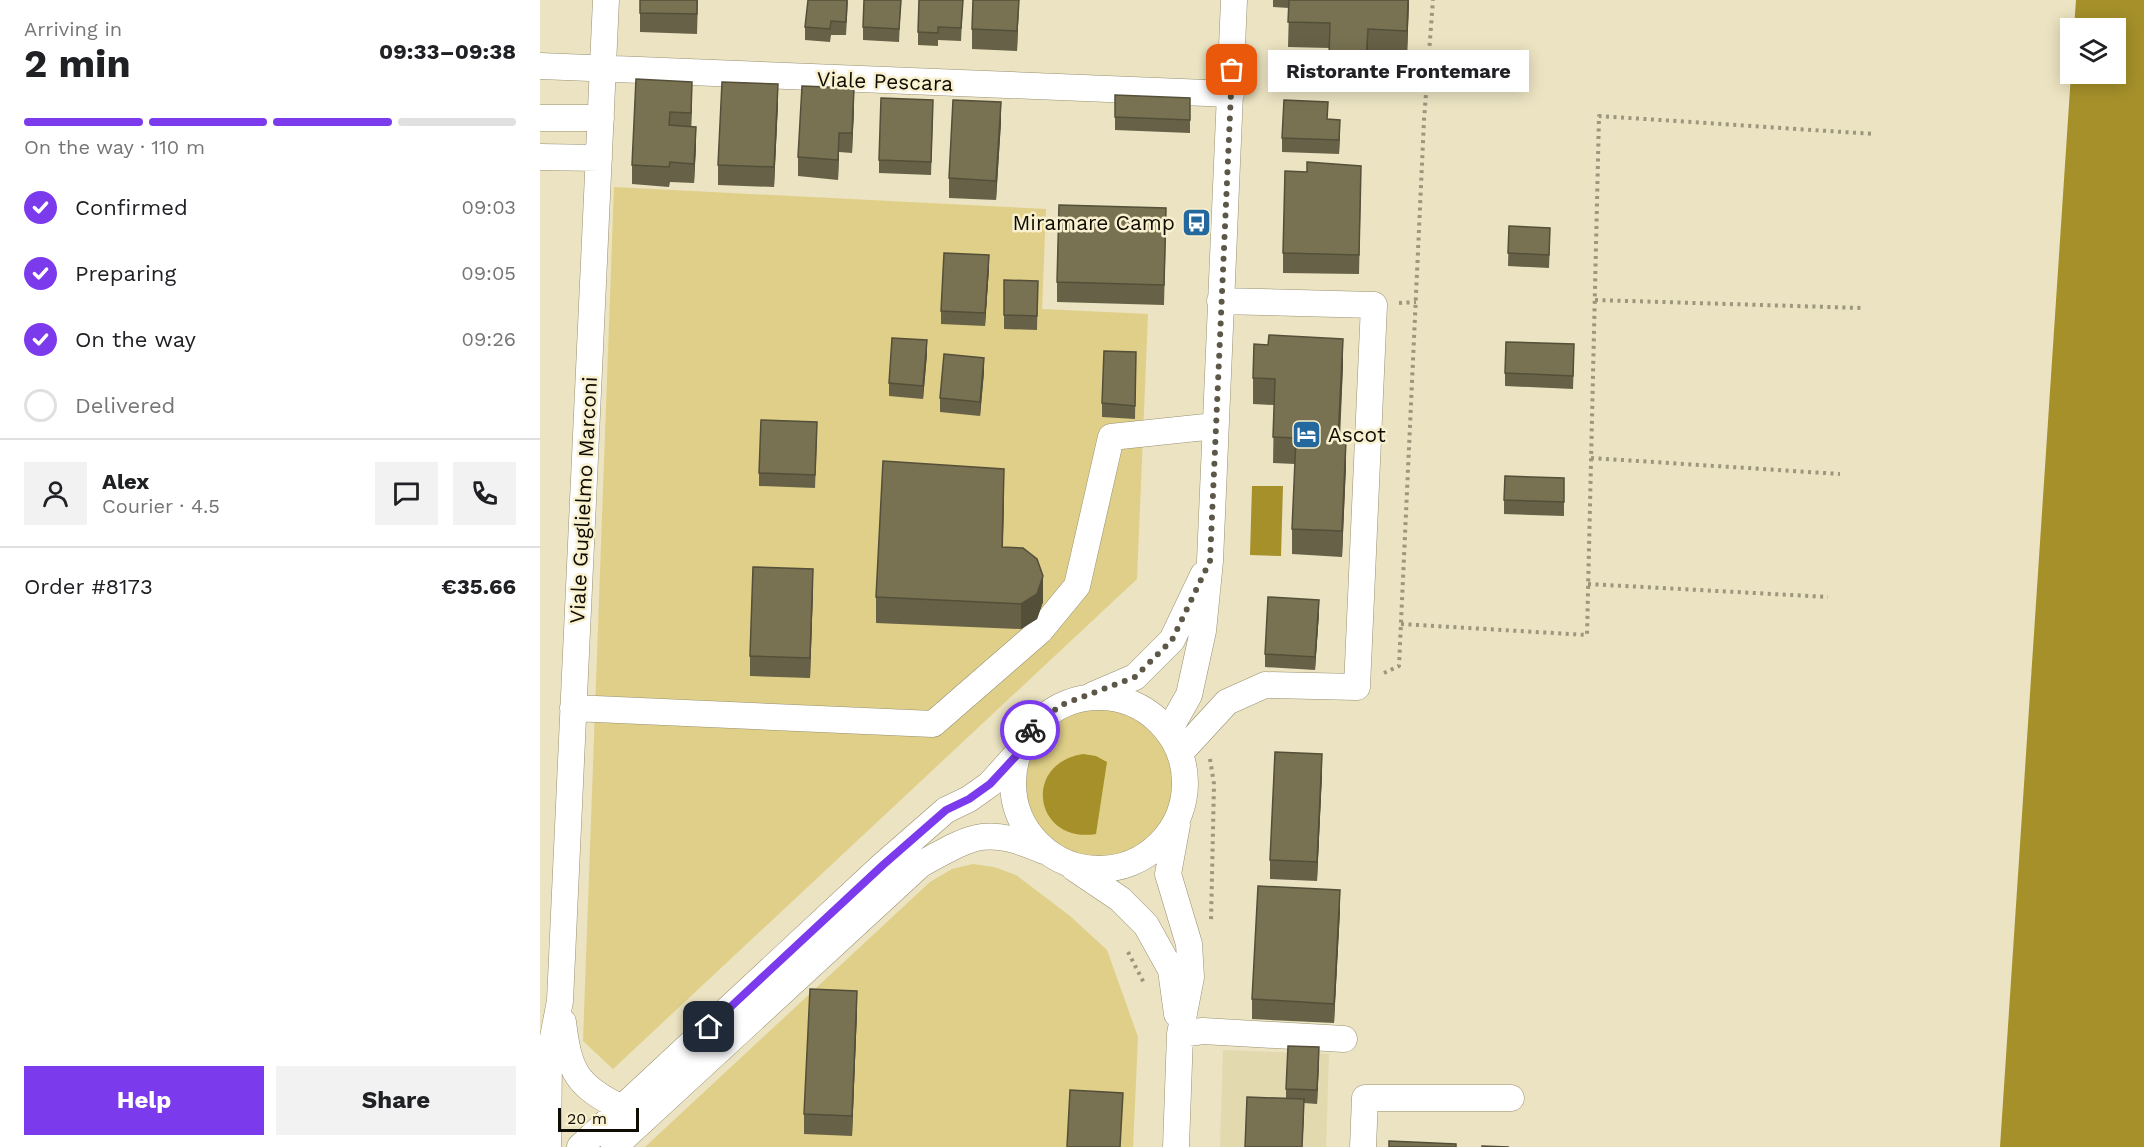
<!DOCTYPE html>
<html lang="en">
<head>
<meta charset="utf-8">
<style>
  :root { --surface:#fff; --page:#f2f2f2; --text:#202124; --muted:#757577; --line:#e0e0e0; --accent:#7c3aed }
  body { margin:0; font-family:"Work Sans",sans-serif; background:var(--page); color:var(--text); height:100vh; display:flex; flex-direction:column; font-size:22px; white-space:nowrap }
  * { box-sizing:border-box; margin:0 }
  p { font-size:20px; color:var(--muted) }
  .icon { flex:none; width:33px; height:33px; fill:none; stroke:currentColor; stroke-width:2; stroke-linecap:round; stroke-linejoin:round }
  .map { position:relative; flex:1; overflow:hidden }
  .side { display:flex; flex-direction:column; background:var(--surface); width:540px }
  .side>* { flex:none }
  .buttons { position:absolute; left:1520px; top:18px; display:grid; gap:12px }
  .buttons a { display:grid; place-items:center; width:66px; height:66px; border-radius:0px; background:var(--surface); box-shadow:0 3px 15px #0003; font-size:30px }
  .scale { position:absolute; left:18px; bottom:15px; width:81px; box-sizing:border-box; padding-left:6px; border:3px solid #0f0c03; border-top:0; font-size:16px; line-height:21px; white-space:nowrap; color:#0f0c03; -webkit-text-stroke:4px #f8f0ce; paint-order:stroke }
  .pin { position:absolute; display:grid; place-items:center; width:51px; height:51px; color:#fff; margin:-26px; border-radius:12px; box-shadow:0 3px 9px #0006 }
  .courier { position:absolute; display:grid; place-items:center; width:60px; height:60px; margin:-30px; border:4px solid #7c3aed; border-radius:50%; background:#fff; color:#222; box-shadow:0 2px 8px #0007 }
  .bubble { position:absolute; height:42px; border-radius:0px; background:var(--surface); box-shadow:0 3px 15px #0003; font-size:20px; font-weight:700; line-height:42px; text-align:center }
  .summary em { font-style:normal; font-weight:700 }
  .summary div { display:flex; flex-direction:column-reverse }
  .summary { display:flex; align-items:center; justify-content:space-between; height:102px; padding:0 24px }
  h1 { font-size:39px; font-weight:700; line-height:45px }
  .bar { display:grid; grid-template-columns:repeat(4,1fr); gap:9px 6px; align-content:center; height:72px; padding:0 24px }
  .bar i { height:8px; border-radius:4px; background:var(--line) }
  .bar .active { background:var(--accent) }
  .bar p { grid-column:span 4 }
  .line { display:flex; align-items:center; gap:15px; padding:0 24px; border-top:2px solid var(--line) }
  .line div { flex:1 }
  .round { display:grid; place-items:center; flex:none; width:63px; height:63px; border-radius:0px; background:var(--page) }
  ol { padding:0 24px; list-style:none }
  li { display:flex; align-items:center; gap:18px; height:66px }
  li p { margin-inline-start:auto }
  li .icon { padding:6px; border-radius:50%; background:var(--accent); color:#fff; stroke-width:4 }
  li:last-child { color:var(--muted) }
  li i { width:33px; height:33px; border:3px solid var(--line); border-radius:50% }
  .button { display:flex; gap:12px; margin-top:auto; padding:12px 24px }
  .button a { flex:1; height:69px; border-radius:0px; background:var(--accent); color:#fff; font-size:24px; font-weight:700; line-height:69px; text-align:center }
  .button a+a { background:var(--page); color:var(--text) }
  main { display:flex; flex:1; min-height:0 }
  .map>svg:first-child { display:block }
  .built { fill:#e2d9af }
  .green { fill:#dfcf88 }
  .water { fill:#a5902a }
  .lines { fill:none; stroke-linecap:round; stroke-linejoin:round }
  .minor-casing { stroke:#989070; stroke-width:27 }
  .path { stroke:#9c967d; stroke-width:4; stroke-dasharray:3 4.5; stroke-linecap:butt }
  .minor { stroke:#fff; stroke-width:26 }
  .wall { fill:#676147 }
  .shaded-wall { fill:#544f39 }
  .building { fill:#787152; stroke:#544f39; stroke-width:1.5 }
  .done { stroke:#5c5746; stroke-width:6; stroke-dasharray:0 10.8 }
  .route { stroke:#7c3aed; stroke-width:8 }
  .labels { text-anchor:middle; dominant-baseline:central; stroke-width:5; stroke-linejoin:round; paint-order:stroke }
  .street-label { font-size:21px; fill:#0f0c03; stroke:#f8f0ce }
  .poi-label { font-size:21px; fill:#0f0c03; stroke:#f8f0ce; text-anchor:end }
</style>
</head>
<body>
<main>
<section class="side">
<div class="summary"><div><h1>2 min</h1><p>Arriving in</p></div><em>09:33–09:38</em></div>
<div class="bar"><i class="active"></i><i class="active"></i><i class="active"></i><i></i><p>On the way · 110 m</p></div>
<ol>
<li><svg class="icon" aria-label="check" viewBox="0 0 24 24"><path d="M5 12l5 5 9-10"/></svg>Confirmed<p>09:03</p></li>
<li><svg class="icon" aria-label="check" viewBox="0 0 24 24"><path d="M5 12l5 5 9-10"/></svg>Preparing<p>09:05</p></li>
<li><svg class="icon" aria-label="check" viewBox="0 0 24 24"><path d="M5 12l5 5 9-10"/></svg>On the way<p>09:26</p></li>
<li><i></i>Delivered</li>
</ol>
<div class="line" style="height:108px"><a class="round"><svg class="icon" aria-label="person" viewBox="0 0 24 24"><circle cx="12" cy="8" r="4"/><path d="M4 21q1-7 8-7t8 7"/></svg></a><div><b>Alex</b><p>Courier · 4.5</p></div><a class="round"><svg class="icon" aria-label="chat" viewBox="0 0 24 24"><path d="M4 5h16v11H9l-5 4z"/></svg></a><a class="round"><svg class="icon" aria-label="phone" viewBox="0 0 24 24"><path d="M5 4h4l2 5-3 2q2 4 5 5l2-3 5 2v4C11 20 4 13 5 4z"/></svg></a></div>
<div class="line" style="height:78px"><div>Order #8173</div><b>€35.66</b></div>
<div class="button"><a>Help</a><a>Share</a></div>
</section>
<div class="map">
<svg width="1604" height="1147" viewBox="0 0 1604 1147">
  <rect width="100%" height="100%" fill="#ebe3c1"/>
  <!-- built -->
  <path class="built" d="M683,1050L789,1054L786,1147H680Z"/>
  <!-- green -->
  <path class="green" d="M74,187L506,209L502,309L608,314L597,579L73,1069L43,1041Z
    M485 784a74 74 0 1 1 148 0a74 74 0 1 1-148 0Z
    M433,864L454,867L476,875L530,916L567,950L598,1037L593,1147H105L390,882L412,869Z"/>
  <!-- water -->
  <path class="water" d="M1536,0H1604V1147H1460L1531,74H1575V28H1534Z
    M712,486H743L741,556L710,555Z
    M543,754L556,756L567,762L556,834C495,844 481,764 543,754Z"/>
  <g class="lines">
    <defs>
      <path id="minor" d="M0,66L691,94
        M0,118H61
        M0,157L59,158
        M553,695L595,677L632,640L663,575
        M473 783a86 86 0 1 1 172 0a86 86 0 1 1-172 0Z
        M33,708L393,724L500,631L537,586L571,437L675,426
        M628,732L649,695L663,631L670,561L694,0
        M640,753L687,702L725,685L817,687L834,305L680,301
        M534,868L580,899L606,925L631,970L637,1014
        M23,1022C29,1071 36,1086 82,1108
        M640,1034L663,1031L804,1039
        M8,1147L9,1058L20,1001L66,0
        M40,1147L343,865L406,810L429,799L450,784L476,755
        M74,1147L381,864C434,835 446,826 504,851
        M636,1147L640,1034L651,977L649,944L628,874L637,825
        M823,1147L825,1098H971"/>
    </defs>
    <!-- minor casing -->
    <use href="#minor" class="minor-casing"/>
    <!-- path -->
    <path class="path" d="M1055,300L1322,308
      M859,303L876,302
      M1051,458L1300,474
      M1048,584L1288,597
      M861,624L1047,635L1059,116L1334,134
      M844,673L859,666L884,120L893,0
      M670,759L674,784L671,922
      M588,952L605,985"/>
    <!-- minor -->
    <use href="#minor" class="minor"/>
  </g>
  <!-- wall -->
  <path class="wall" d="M100,0H158L157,34L100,32Z
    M308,0L306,35H291L290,42L265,40V27Z
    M361,0L359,42L323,40V27Z
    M423,0L421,41L398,40V46L378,45V32Z
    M479,0L477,51L432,49V29Z
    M733,0H869L867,56L828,54L826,87L789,82V48L748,47L749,8L733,7Z
    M96,79L152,101L151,126L156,146L154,183L130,182L129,187L92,184V165Z
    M238,103L234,187L178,185V165Z
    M314,108L312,153L299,152L298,180L258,176V157Z
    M650,111V133L575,130V117Z
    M393,113L391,175L339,173V160Z
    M788,119L800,133L799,154L742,152V138Z
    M461,122L456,200L409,198V178Z
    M821,186L819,274L743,273V253Z
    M969,226L1010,241L1009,268L968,266Z
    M626,227L624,305L517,302V282Z
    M449,268L445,326L401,324V311Z
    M464,280L498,281L497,330L464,329Z
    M596,352L595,419L562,417V403Z
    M387,354L383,399L349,396V383Z
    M1034,358L1033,389L965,386V373Z
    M803,365L800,440L806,465L802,557L752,554V529L755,464L733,463L734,405L713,404V378Z
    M444,372L440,416L400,412V398Z
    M277,436L275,488L219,486V473Z
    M1024,492V516L964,514V500Z
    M464,494L463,547L503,602L497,619L481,629L336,623V597Z
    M273,588L270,678L210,676V656Z
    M779,613L775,670L725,667V654Z
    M782,774L777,881L730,879V860Z
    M800,910L794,1023L712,1019V999Z
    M317,1011L312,1136L264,1134V1114Z
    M779,1061L777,1104L764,1103V1119L746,1098V1089Z"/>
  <!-- shaded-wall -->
  <path class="shaded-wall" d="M479,0L477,51V31Z
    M868,0H869L867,56V31Z
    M828,29V54L826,87V62Z
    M152,82V101L151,133V113Z
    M238,84V103L234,187V167Z
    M314,88V108L312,153V133Z
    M461,102V122L456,200V181Z
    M800,120V133L799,154V140Z
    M156,127V146L154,183V164Z
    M299,133V152L298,180V160Z
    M449,255V268L445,326V313Z
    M803,339V365L798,465V440Z
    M387,340V354L383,399V386Z
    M444,358V372L440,416V402Z
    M806,440V465L802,557V531Z
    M464,469V494L462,572V547Z
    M273,569V588L270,678V658Z
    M503,576V602L497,619L481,629V604Z
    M779,600V613L775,670V657Z
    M782,754V774L777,881V862Z
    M800,890V910L794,1023V1004Z
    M317,991V1011L312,1136V1116Z
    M779,1047V1061L777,1104V1090Z
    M764,1099V1119L762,1147Z"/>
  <!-- building -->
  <path class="building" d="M100,0H157V14L100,13Z
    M268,0H307L306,22L291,21L290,29L265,27Z
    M324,0H361L359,29L323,27Z
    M379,0H423L421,28L398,27V33L378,32Z
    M433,0H479L477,31L432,29Z
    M749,0H868L867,31L828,29L826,62L789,56L790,23L748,22Z
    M96,79L152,82L151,113L130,112L129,125L156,127L154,164L130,162L129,167L92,165Z
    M182,82L238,84L234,167L178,165Z
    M262,86L314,88L312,133H299L298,160L258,157Z
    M575,95L650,98V120L575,117Z
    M341,98L393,100L391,162L339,160Z
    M413,100L461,102L456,181L409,178Z
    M744,100L788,102L787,119L800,120L799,140L742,138Z
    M767,162L821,166L819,255L743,253L745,171L767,172Z
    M519,205L626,208L624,285L517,282Z
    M969,226L1010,228L1009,255L968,253Z
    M404,253L449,255L445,313L401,311Z
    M464,280L498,281L497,316L464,315Z
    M729,335L803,339L798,440H806L802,531L752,529L756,438L733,437L735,379L713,378L714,344L728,345Z
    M352,338L387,340L383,386L349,383Z
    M966,342L1034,344L1033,376L965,373Z
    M564,351L596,352L595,406L562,403Z
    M404,354L444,358L440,402L400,398Z
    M221,420L277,422L275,475L219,473Z
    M343,461L464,469L462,547L483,548L497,559L503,576L497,594L481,604L336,597Z
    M965,476L1024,478V502L964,500Z
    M213,567L273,569L270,658L210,656Z
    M728,597L779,600L775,657L725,654Z
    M735,752L782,754L777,862L730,860Z
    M718,886L800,890L794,1004L712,999Z
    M270,989L317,991L312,1116L264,1114Z
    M748,1046L779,1047L777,1090L746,1089Z
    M530,1090L583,1093L580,1147H527Z
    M707,1097L764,1099L762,1147H705Z
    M849,1141L916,1144V1147H849Z
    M942,1146L969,1147H942Z"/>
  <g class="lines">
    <!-- done -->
    <path class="done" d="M490,730L501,719L524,704L595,677L632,640L670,561L692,70"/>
    <!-- route -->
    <path class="route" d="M169,1027L343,865L406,810L429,799L450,784L476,756L490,730"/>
  </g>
  <!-- icons -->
  <defs>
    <symbol id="bus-square" viewBox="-11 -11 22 22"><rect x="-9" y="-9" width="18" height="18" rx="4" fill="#25689d" stroke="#f8f0ce"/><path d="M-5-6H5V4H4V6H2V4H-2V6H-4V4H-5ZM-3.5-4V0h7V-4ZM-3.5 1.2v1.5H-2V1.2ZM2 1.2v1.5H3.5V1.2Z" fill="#fff"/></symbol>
    <symbol id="hotel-square" viewBox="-11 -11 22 22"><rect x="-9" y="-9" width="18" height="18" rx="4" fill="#25689d" stroke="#f8f0ce"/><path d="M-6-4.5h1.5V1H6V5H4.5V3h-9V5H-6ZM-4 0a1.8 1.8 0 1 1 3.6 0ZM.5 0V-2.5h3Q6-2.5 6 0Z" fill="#fff"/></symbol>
  </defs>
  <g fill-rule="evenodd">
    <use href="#bus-square" x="640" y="206" width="33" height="33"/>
    <use href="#hotel-square" x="750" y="418" width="33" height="33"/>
  </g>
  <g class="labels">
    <!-- street labels -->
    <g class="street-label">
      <text transform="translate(345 81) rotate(2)">Viale Pescara</text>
      <text transform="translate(43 500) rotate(-87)">Viale Guglielmo Marconi</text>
    </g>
    <!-- poi labels -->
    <g class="poi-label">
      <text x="635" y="222">Miramare Camp</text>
      <text x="788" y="434" text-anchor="start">Ascot</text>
    </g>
  </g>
</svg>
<div class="buttons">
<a><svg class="icon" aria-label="layers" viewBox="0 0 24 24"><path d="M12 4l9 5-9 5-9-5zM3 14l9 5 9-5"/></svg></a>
</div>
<div class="scale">20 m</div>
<div class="pin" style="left:692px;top:70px;background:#ea580c"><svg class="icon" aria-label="bag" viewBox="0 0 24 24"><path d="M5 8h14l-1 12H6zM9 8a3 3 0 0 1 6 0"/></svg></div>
<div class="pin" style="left:169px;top:1027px;background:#1f2937"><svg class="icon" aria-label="home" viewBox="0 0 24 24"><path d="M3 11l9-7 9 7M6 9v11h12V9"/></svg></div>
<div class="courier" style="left:490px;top:730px"><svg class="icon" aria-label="bike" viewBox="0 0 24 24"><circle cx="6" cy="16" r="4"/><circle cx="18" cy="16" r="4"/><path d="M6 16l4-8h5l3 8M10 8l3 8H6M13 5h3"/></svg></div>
<div class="bubble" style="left:728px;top:50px;width:261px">Ristorante Frontemare</div>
</div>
</main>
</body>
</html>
